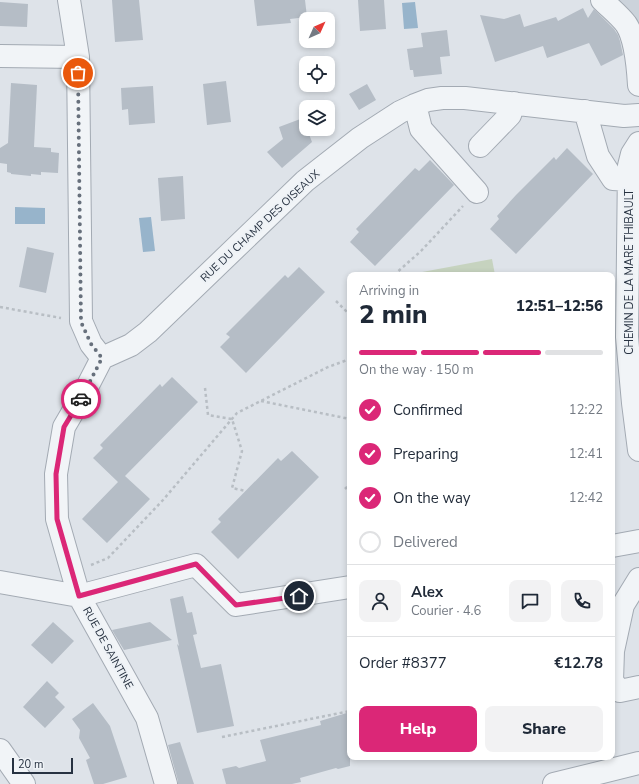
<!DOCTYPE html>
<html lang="en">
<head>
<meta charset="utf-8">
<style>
  :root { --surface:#fff; --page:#f2f2f3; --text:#1f2937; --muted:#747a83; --line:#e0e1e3; --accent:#db2777 }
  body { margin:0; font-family:"Nunito Sans",sans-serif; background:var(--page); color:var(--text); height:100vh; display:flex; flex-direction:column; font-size:15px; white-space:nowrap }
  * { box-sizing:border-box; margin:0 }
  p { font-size:13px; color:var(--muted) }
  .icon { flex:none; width:22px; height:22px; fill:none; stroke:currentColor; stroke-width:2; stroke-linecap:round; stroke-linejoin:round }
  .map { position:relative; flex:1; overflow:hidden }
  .sheet { position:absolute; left:347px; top:272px; width:268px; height:488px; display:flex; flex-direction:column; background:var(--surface); border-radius:8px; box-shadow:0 2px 6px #0003 }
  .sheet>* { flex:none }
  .needle { width:26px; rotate:45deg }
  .controls { position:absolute; left:299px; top:12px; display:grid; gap:8px }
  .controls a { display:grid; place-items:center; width:36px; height:36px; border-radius:8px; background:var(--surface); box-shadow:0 2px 6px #0003; font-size:20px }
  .scale { position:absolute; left:12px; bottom:10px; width:61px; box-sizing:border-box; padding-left:4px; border:2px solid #273241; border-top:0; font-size:11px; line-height:14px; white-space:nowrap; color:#273241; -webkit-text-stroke:3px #eef2f6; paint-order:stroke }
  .pin { position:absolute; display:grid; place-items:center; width:34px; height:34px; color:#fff; margin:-17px; border:2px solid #fff; border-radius:50%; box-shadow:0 1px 4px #0007 }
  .courier { position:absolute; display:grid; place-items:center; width:40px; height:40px; margin:-20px; border:3px solid #db2777; border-radius:50%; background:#fff; color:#222; box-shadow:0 1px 5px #0007 }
  .summary em { font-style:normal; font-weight:800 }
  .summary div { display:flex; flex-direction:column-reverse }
  .summary { display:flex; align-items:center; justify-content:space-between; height:68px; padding:0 12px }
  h1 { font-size:26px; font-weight:800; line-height:30px }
  .bar { display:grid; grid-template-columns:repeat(4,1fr); gap:6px 4px; align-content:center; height:48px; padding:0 12px }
  .bar i { height:5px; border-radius:3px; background:var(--line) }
  .bar .selected { background:var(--accent) }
  .bar p { grid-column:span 4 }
  .line { display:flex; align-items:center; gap:10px; padding:0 12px; border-top:1px solid var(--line) }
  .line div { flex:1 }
  .round { display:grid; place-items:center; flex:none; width:42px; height:42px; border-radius:8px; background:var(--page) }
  ol { padding:0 12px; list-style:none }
  li { display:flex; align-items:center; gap:12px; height:44px }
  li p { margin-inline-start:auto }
  li .icon { padding:4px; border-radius:50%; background:var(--accent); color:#fff; stroke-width:4 }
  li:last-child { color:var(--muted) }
  li i { width:22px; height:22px; border:2px solid var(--line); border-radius:50% }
  .button { display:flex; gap:8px; margin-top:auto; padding:8px 12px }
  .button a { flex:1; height:46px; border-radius:8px; background:var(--accent); color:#fff; font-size:16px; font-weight:800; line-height:46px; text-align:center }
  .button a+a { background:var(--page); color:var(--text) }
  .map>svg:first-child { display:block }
  .built { fill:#ccd3db }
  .green { fill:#c6d3bf }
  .water { fill:#97b4cb }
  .building { fill:#b5bdc6 }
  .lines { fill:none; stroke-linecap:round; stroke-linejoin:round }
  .minor-casing { stroke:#a3aab3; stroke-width:24 }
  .path { stroke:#b8bec4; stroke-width:2.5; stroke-dasharray:3 3; stroke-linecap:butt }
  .minor { stroke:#f1f4f7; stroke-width:22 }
  .done { stroke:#67707c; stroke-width:4; stroke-dasharray:0 7.2 }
  .route { stroke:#db2777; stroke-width:5 }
  .labels { text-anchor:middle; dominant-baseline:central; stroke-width:4; stroke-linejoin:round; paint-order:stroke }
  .street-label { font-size:11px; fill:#273241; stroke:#eef2f6 }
</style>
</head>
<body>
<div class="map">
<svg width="639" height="784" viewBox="0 0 639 784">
  <rect width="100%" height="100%" fill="#dee3e9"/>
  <!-- built -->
  <path class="built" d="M609,0H639V30Z"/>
  <!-- green -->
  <path class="green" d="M492,259L495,275H406Z"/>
  <!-- water -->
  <path class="water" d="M415,2L418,28L404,29L402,3Z
    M15,207L45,208V224H15Z
    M151,217L155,251L143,252L139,218Z"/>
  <!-- building -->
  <path class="building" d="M112,0H139L143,40L115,42Z
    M254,0H305L307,17L290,19L291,23L257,26Z
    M358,0H384L386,29L360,31Z
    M0,2L28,4L27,27L0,26Z
    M583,8L588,18L594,9L614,29L618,35L620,41L623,55L601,66L589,43L547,58L543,46L495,62L480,15L504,19L520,14L524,27L556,17L558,21Z
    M447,30L450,56L440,57L442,74L414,77L413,70H410L407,49L423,47L421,33Z
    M226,81L231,122L207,125L203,84Z
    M11,83L37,85L34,147L51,148V152L59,153L58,173L41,172V175L31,174V176L11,174V173L7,172V164L0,163V148L8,143Z
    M367,84L376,100L359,110L349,94Z
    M153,86L155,123L129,125L128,109L122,110L121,88Z
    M303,118L306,125V129H307L312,142L282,168L267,152L283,139L279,127Z
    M567,148L593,174L516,254L490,229L499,219L497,216L516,195L554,157L556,160Z
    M430,160L454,185L375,266L350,242L359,232L356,229L415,168L419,171Z
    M183,176L185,219L161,221L158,178Z
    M27,247L54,253L46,293L19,287Z
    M299,267L325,292L246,373L220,347L230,337L226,334L285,275L288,278Z
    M172,377L198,402L125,476L150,499L107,543L82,519L118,482L93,458L103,448L100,445L160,384L162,387Z
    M292,451L319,477L238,559L211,532L221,522L218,519L278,458L281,461Z
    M183,596L187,613L192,612L197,634L193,635L201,668L221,664L234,726L197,733L177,644L179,646L170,599Z
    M53,622L74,641L52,664L31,645Z
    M150,622L172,640L124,650L112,630Z
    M47,681L59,693L55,697L65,707L45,728L23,707Z
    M93,703L110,726L127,777L103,784H94L86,760L90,758L79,738L80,730L72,719Z
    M350,712V766L338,769L336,768L300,778L301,782L292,784H226L222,769L236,766L239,768L266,761L260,740L321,725L320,721Z
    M180,742L194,784H178V781L168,745Z"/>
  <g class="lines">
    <defs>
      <path id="minor" d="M69,0L78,57L81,321L91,344L102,358
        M602,0C610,8 619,15 626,24C636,39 638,68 639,85
        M0,56L78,57
        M415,105L421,129L477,192
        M585,111L598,156L613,179L629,180
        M639,143L632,154L629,166L627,337L633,403L639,450
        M480,146L510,115L514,103
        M102,358L131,345L148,332L305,181L360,138L400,112L415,105L428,100L442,98H465L624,116L639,115
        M102,358L85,391L64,427L56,474L57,519L79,596L147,718L166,784
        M612,546L639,541
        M639,579L623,605L613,651L612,681L620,691L639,687
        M0,582L79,596L196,565L236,605L350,587
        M0,750L24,784
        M554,784L639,763"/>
    </defs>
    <!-- minor casing -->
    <use href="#minor" class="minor-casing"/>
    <!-- path -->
    <path class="path" d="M394,275L421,251L463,206
      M336,301L349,314
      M0,307L61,318
      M205,388L208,415L232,419L242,451L232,488L246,491
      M261,401L350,419
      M345,489L350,484
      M91,565L108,558L163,500L237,413L328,367L350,359
      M222,737L350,711"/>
    <!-- minor -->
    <use href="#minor" class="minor"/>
  </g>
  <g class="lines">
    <!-- done -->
    <path class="done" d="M78,73L81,322L91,344L102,358L81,399"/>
    <!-- route -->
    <path class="route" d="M81,399L64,427L56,474L57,519L79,596L196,564L236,605L299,596"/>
  </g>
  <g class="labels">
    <!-- street labels -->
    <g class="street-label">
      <text transform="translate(260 226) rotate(-43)">RUE DU CHAMP DES OISEAUX</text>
      <text transform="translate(629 272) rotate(-90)">CHEMIN DE LA MARE THIBAULT</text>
      <text transform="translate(108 648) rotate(61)">RUE DE SAINTINE</text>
    </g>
  </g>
</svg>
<div class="controls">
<a><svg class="needle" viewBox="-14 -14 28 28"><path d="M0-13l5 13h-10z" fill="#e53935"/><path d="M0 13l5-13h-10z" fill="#747a83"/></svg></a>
<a><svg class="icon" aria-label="locate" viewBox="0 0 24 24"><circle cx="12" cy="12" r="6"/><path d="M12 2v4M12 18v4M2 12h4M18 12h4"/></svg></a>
<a><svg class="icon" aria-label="layers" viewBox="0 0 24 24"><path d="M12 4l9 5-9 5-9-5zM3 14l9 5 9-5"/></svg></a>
</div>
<div class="scale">20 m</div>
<div class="pin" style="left:78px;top:73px;background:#ea580c"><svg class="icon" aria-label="bag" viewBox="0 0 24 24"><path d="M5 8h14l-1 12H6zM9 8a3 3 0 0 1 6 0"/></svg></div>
<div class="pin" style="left:299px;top:596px;background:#1f2937"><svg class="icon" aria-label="home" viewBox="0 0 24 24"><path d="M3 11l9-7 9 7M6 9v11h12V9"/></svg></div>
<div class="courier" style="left:81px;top:399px"><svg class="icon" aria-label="car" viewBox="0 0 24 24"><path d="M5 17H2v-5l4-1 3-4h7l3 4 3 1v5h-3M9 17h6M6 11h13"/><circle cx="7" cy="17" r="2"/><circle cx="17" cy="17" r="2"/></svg></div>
<section class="sheet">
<div class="summary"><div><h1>2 min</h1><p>Arriving in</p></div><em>12:51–12:56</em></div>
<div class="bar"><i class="selected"></i><i class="selected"></i><i class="selected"></i><i></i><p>On the way · 150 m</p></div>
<ol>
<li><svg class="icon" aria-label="check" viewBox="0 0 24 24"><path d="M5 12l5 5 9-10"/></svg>Confirmed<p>12:22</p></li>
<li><svg class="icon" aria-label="check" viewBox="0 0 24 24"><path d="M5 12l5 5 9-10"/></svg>Preparing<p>12:41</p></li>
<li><svg class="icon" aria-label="check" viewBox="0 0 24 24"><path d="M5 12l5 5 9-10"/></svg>On the way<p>12:42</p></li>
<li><i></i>Delivered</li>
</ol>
<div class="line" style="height:72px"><a class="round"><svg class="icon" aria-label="person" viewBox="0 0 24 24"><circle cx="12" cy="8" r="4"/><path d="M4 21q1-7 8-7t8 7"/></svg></a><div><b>Alex</b><p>Courier · 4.6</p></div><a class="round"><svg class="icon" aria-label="chat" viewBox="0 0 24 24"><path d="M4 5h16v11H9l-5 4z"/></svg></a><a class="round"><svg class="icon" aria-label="phone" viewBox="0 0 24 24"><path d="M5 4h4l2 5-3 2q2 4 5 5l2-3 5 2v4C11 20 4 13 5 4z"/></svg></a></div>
<div class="line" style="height:52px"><div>Order #8377</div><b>€12.78</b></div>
<div class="button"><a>Help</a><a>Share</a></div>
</section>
</div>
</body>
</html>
